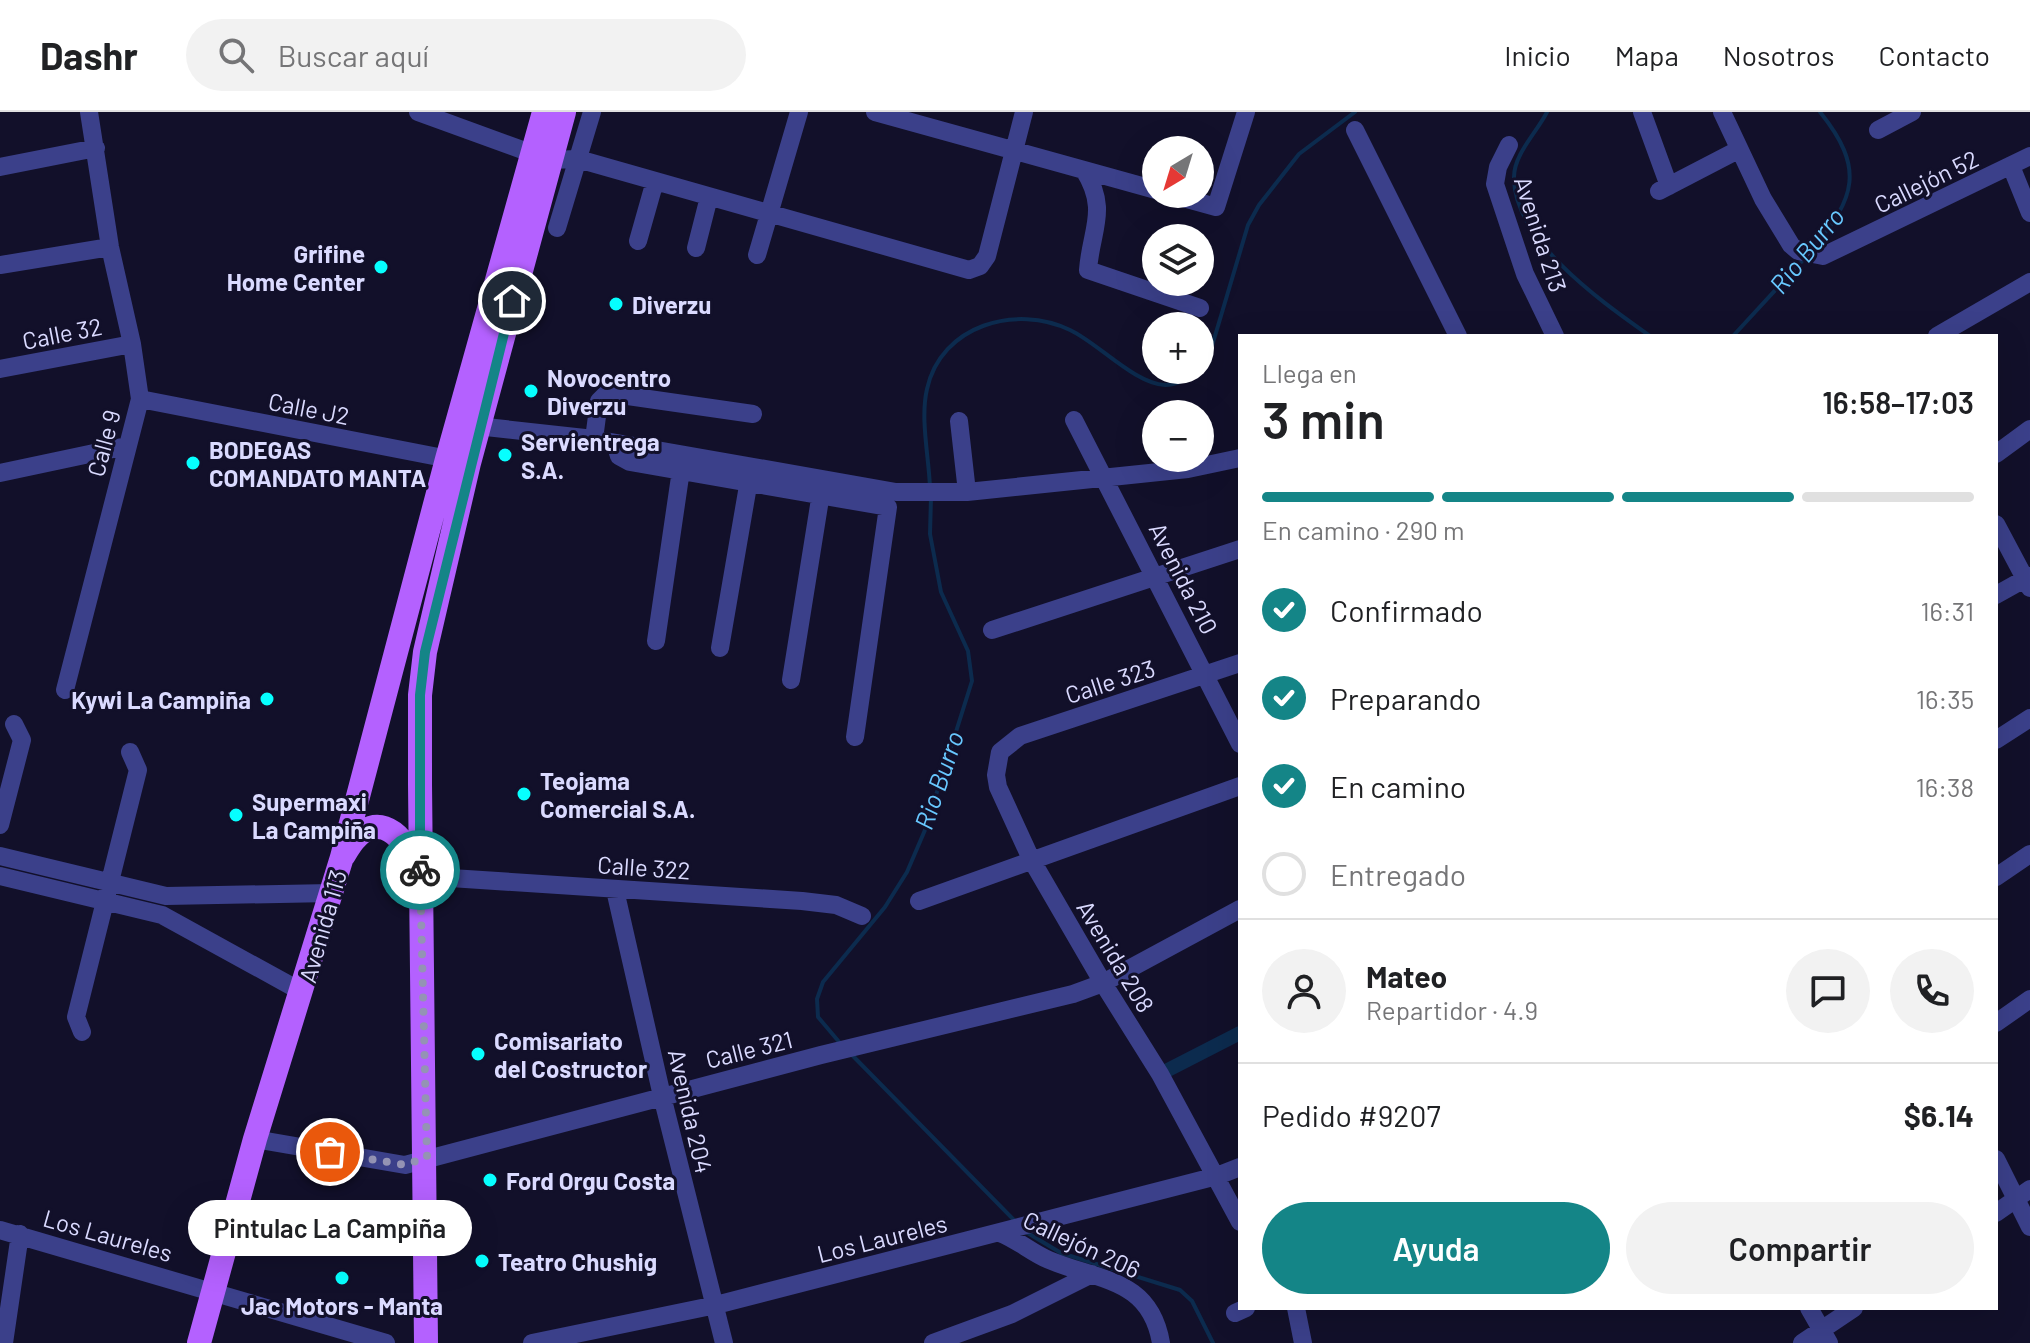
<!DOCTYPE html>
<html lang="es">
<head>
<meta charset="utf-8">
<style>
  :root { --surface:#fff; --page:#f2f2f2; --text:#202124; --muted:#757577; --line:#e0e0e0; --accent:#148587 }
  body { margin:0; font-family:Barlow,sans-serif; background:var(--page); color:var(--text); height:100vh; display:flex; flex-direction:column; font-size:30px; white-space:nowrap }
  * { box-sizing:border-box; margin:0 }
  p { font-size:26px; color:var(--muted) }
  .icon { flex:none; width:44px; height:44px; fill:none; stroke:currentColor; stroke-width:2; stroke-linecap:round; stroke-linejoin:round }
  .map { position:relative; flex:1; overflow:hidden }
  .sheet { position:absolute; left:1238px; top:222px; width:760px; height:976px; display:flex; flex-direction:column; background:var(--surface); border-radius:0px; box-shadow:0 8px 32px #0002 }
  .sheet>* { flex:none }
  .needle { width:52px; rotate:218deg }
  .fabs { position:absolute; left:1142px; top:24px; display:grid; gap:16px }
  .fabs a { display:grid; place-items:center; width:72px; height:72px; border-radius:50%; background:var(--surface); box-shadow:0 8px 32px #0002; font-size:40px }
  .pin { position:absolute; display:grid; place-items:center; width:68px; height:68px; color:#fff; margin:-34px; border:4px solid #fff; border-radius:50%; box-shadow:0 2px 8px #0007 }
  .courier { position:absolute; display:grid; place-items:center; width:80px; height:80px; margin:-40px; border:6px solid #148587; border-radius:50%; background:#fff; color:#222; box-shadow:0 2px 10px #0007 }
  .bubble { position:absolute; height:56px; border-radius:28px; background:var(--surface); box-shadow:0 8px 32px #0002; font-size:26px; font-weight:600; line-height:56px; text-align:center }
  .summary em { font-style:normal; font-weight:600 }
  .summary div { display:flex; flex-direction:column-reverse }
  .summary { display:flex; align-items:center; justify-content:space-between; height:136px; padding:0 24px }
  h1 { font-size:52px; font-weight:600; line-height:60px }
  .bar { display:grid; grid-template-columns:repeat(4,1fr); gap:12px 8px; align-content:center; height:96px; padding:0 24px }
  .bar i { height:10px; border-radius:6px; background:var(--line) }
  .bar .selected { background:var(--accent) }
  .bar p { grid-column:span 4 }
  .line { display:flex; align-items:center; gap:20px; padding:0 24px; border-top:2px solid var(--line) }
  .line div { flex:1 }
  .round { display:grid; place-items:center; flex:none; width:84px; height:84px; border-radius:42px; background:var(--page) }
  ol { padding:0 24px; list-style:none }
  li { display:flex; align-items:center; gap:24px; height:88px }
  li p { margin-inline-start:auto }
  li .icon { padding:8px; border-radius:50%; background:var(--accent); color:#fff; stroke-width:4 }
  li:last-child { color:var(--muted) }
  li i { width:44px; height:44px; border:4px solid var(--line); border-radius:50% }
  .button { display:flex; gap:16px; margin-top:auto; padding:16px 24px }
  .button a { flex:1; height:92px; border-radius:48px; background:var(--accent); color:#fff; font-size:32px; font-weight:600; line-height:92px; text-align:center }
  .button a+a { background:var(--page); color:var(--text) }
  header { display:flex; align-items:center; gap:48px; box-sizing:border-box; height:112px; padding:0 40px; background:var(--surface); border-bottom:2px solid var(--line) }
  header strong { font-size:38px }
  nav { display:flex; gap:44px; margin-inline-start:auto; font-size:28px }
  .search { width:560px; height:72px; background:var(--page); display:flex; align-items:center; gap:20px; box-sizing:border-box; padding:0 28px; border-radius:44px; color:var(--muted); font-size:30px }
  .map>svg:first-child { display:block }
  .lines { fill:none; stroke-linecap:round; stroke-linejoin:round }
  .stream { stroke:#0c2b4e; stroke-width:4 }
  .canal { stroke:#0c2b4e; stroke-width:14 }
  .minor { stroke:#3b408a; stroke-width:18 }
  .major { stroke:#b461ff; stroke-width:24 }
  .done { stroke:#9493b4; stroke-width:8; stroke-dasharray:0 14.4 }
  .route { stroke:#148587; stroke-width:10 }
  .poi-dot { fill:#06ffff; stroke:#12102a; stroke-width:3 }
  .labels { text-anchor:middle; dominant-baseline:central; stroke-width:6; stroke-linejoin:round; paint-order:stroke }
  .street-label { font-size:24px; fill:#dadaff; stroke:#12102a }
  .poi-label { font-size:24px; font-weight:bold; fill:#dadaff; stroke:#12102a; text-anchor:start }
  .water-label { font-size:26px; font-style:italic; fill:#68c8ff; stroke:#12102a }
</style>
</head>
<body>
<header>
<strong>Dashr</strong>
<div class="search"><svg class="icon" aria-label="search" viewBox="0 0 24 24"><circle cx="10" cy="10" r="6"/><path d="M15 15l6 6"/></svg>Buscar aquí</div>
<nav><a>Inicio</a><a>Mapa</a><a>Nosotros</a><a>Contacto</a></nav>
</header>
<div class="map">
<svg width="2030" height="1231" viewBox="0 0 2030 1231">
  <rect width="100%" height="100%" fill="#12102a"/>
  <g class="lines">
    <!-- stream -->
    <path class="stream" d="M1547,0C1537,20 1514,42 1514,65C1513,129 1605,192 1650,224
      M1812,137C1856,86 1865,56 1820,0
      M1733,224L1804,147
      M1200,256L1212,234L1248,113L1259,93L1299,42L1355,0
      M930,376C929,345 920,307 927,277C941,213 1016,192 1070,218C1098,231 1135,272 1165,273C1178,273 1189,266 1198,258
      M840,931L818,905L817,887L823,870L885,795L907,760L925,718L972,569L968,539L941,480L930,422L931,385
      M852,943L1017,1111
      M1026,1120L1061,1141L1180,1178L1192,1189L1213,1231"/>
    <!-- canal -->
    <path class="canal" d="M1160,962L1240,921"/>
    <!-- minor -->
    <path class="minor" d="M418,0L550,48L578,47L969,158L980,154L987,144L1024,0
      M875,0L1156,78
      M1642,0L1669,74
      M1722,0L1763,87L1791,133L1798,139L1823,144L2030,44
      M1355,18L1458,224
      M1878,18L1912,0
      M1509,33L1498,55L1495,72L1525,162L1555,224
      M2011,54L2030,101
      M0,55L96,36
      M1084,58C1109,98 1091,117 1088,158L1200,196
      M1659,79L1738,38
      M1169,82L1216,95L1246,0
      M557,116L592,0
      M638,129L655,69
      M696,136L709,85
      M757,143L799,0
      M0,153L110,135
      M1937,224L2030,170
      M0,257L132,232
      M140,287L459,349
      M1074,308L1240,632
      M959,309L967,380
      M468,313L594,327L896,380H967L1188,357L1240,346
      M594,327L599,289L607,281L753,302
      M615,331L619,344L630,350L888,395L855,625
      M1996,342L2030,317
      M0,361L127,334
      M1996,412L2030,476
      M1996,483L2030,464
      M992,518L1240,437
      M656,529L681,358
      M720,536L749,368
      M1240,551L1020,624L1000,640L996,663L998,675L1031,747L1103,871L1160,962L1240,1110
      M791,568L821,381
      M65,578L140,287L132,232L110,135L89,0
      M1996,628L2030,606
      M0,713L22,628L14,612
      M0,744L166,784L331,781
      M0,764L162,803L302,880
      M420,764L802,789L836,793L862,804
      M1996,765L2030,742
      M615,778L662,984L724,1231
      M919,789L1240,674
      M1996,911L2030,887
      M82,920L76,905L138,658L130,640
      M255,1027L405,1053L821,943L1073,882L1103,871L1240,797
      M1996,1047L2030,1115
      M1996,1101L2030,1077
      M0,1118L386,1231
      M1000,1121C1018,1128 1032,1141 1049,1148C1099,1169 1150,1166 1161,1231
      M1296,1196L1303,1231
      M1809,1196L1829,1231
      M1235,1201L1246,1196
      M4,1231L20,1122
      M532,1231L716,1193L1217,1064L1240,1055
      M933,1231L1012,1202L1092,1162
      M1802,1231L1854,1196"/>
    <!-- major -->
    <path class="major" d="M344,743C371,694 401,716 417,756
      M199,1231L255,1027L342,745L447,347L544,0
      M426,1231L420,672V583L425,540L469,351L564,0"/>
  </g>
  <g class="lines">
    <!-- done -->
    <path class="done" d="M330,1040L405,1053L427,1045L420,758"/>
    <!-- route -->
    <path class="route" d="M420,758V583L425,540L512,189"/>
  </g>
  <!-- markers -->
  <g class="poi-dot">
    <circle cx="381" cy="155" r="8"/>
    <circle cx="616" cy="192" r="8"/>
    <circle cx="531" cy="279" r="8"/>
    <circle cx="505" cy="343" r="8"/>
    <circle cx="193" cy="351" r="8"/>
    <circle cx="267" cy="587" r="8"/>
    <circle cx="524" cy="682" r="8"/>
    <circle cx="236" cy="703" r="8"/>
    <circle cx="478" cy="942" r="8"/>
    <circle cx="490" cy="1068" r="8"/>
    <circle cx="482" cy="1149" r="8"/>
    <circle cx="342" cy="1166" r="8"/>
  </g>
  <g class="labels">
    <!-- street labels -->
    <g class="street-label">
      <text transform="translate(1926 69) rotate(-26)">Callejón 52</text>
      <text transform="translate(1541 122) rotate(72)">Avenida 213</text>
      <text transform="translate(62 221) rotate(-11)">Calle 32</text>
      <text transform="translate(309 296) rotate(11)">Calle J2</text>
      <text transform="translate(103 331) rotate(-75)">Calle 9</text>
      <text transform="translate(1184 466) rotate(63)">Avenida 210</text>
      <text transform="translate(1110 569) rotate(-18)">Calle 323</text>
      <text transform="translate(644 755) rotate(4)">Calle 322</text>
      <text transform="translate(322 814) rotate(-74)">Avenida 113</text>
      <text transform="translate(1116 844) rotate(59)">Avenida 208</text>
      <text transform="translate(749 937) rotate(-14)">Calle 321</text>
      <text transform="translate(691 999) rotate(77)">Avenida 204</text>
      <text transform="translate(108 1123) rotate(16)">Los Laureles</text>
      <text transform="translate(882 1126) rotate(-14)">Los Laureles</text>
      <text transform="translate(1082 1132) rotate(25)">Callejón 206</text>
    </g>
    <!-- poi labels -->
    <g class="poi-label">
      <text x="365" y="141" text-anchor="end">Grifine<tspan x="365" dy="28">Home Center</tspan></text>
      <text x="632" y="192">Diverzu</text>
      <text x="547" y="265">Novocentro<tspan x="547" dy="28">Diverzu</tspan></text>
      <text x="521" y="329">Servientrega<tspan x="521" dy="28">S.A.</tspan></text>
      <text x="209" y="337">BODEGAS<tspan x="209" dy="28">COMANDATO MANTA</tspan></text>
      <text x="251" y="587" text-anchor="end">Kywi La Campiña</text>
      <text x="540" y="668">Teojama<tspan x="540" dy="28">Comercial S.A.</tspan></text>
      <text x="252" y="689">Supermaxi<tspan x="252" dy="28">La Campiña</tspan></text>
      <text x="494" y="928">Comisariato<tspan x="494" dy="28">del Costructor</tspan></text>
      <text x="506" y="1068">Ford Orgu Costa</text>
      <text x="498" y="1149">Teatro Chushig</text>
      <text x="342" y="1193" text-anchor="middle">Jac Motors - Manta</text>
    </g>
    <!-- water labels -->
    <g class="water-label">
      <text transform="translate(1806 138) rotate(-51)">Rio Burro</text>
      <text transform="translate(938 668) rotate(-71)">Rio Burro</text>
    </g>
  </g>
</svg>
<div class="fabs">
<a><svg class="needle" viewBox="-14 -14 28 28"><path d="M0-13l5 13h-10z" fill="#e53935"/><path d="M0 13l5-13h-10z" fill="#757577"/></svg></a>
<a><svg class="icon" aria-label="layers" viewBox="0 0 24 24"><path d="M12 4l9 5-9 5-9-5zM3 14l9 5 9-5"/></svg></a>
<a>+</a>
<a>−</a>
</div>
<div class="pin" style="left:330px;top:1040px;background:#ea580c"><svg class="icon" aria-label="bag" viewBox="0 0 24 24"><path d="M5 8h14l-1 12H6zM9 8a3 3 0 0 1 6 0"/></svg></div>
<div class="pin" style="left:512px;top:189px;background:#1f2937"><svg class="icon" aria-label="home" viewBox="0 0 24 24"><path d="M3 11l9-7 9 7M6 9v11h12V9"/></svg></div>
<div class="courier" style="left:420px;top:758px"><svg class="icon" aria-label="bike" viewBox="0 0 24 24"><circle cx="6" cy="16" r="4"/><circle cx="18" cy="16" r="4"/><path d="M6 16l4-8h5l3 8M10 8l3 8H6M13 5h3"/></svg></div>
<div class="bubble" style="left:188px;top:1088px;width:284px">Pintulac La Campiña</div>
<section class="sheet">
<div class="summary"><div><h1>3 min</h1><p>Llega en</p></div><em>16:58–17:03</em></div>
<div class="bar"><i class="selected"></i><i class="selected"></i><i class="selected"></i><i></i><p>En camino · 290 m</p></div>
<ol>
<li><svg class="icon" aria-label="check" viewBox="0 0 24 24"><path d="M5 12l5 5 9-10"/></svg>Confirmado<p>16:31</p></li>
<li><svg class="icon" aria-label="check" viewBox="0 0 24 24"><path d="M5 12l5 5 9-10"/></svg>Preparando<p>16:35</p></li>
<li><svg class="icon" aria-label="check" viewBox="0 0 24 24"><path d="M5 12l5 5 9-10"/></svg>En camino<p>16:38</p></li>
<li><i></i>Entregado</li>
</ol>
<div class="line" style="height:144px"><a class="round"><svg class="icon" aria-label="person" viewBox="0 0 24 24"><circle cx="12" cy="8" r="4"/><path d="M4 21q1-7 8-7t8 7"/></svg></a><div><b>Mateo</b><p>Repartidor · 4.9</p></div><a class="round"><svg class="icon" aria-label="chat" viewBox="0 0 24 24"><path d="M4 5h16v11H9l-5 4z"/></svg></a><a class="round"><svg class="icon" aria-label="phone" viewBox="0 0 24 24"><path d="M5 4h4l2 5-3 2q2 4 5 5l2-3 5 2v4C11 20 4 13 5 4z"/></svg></a></div>
<div class="line" style="height:104px"><div>Pedido #9207</div><b>$6.14</b></div>
<div class="button"><a>Ayuda</a><a>Compartir</a></div>
</section>
</div>
</body>
</html>
